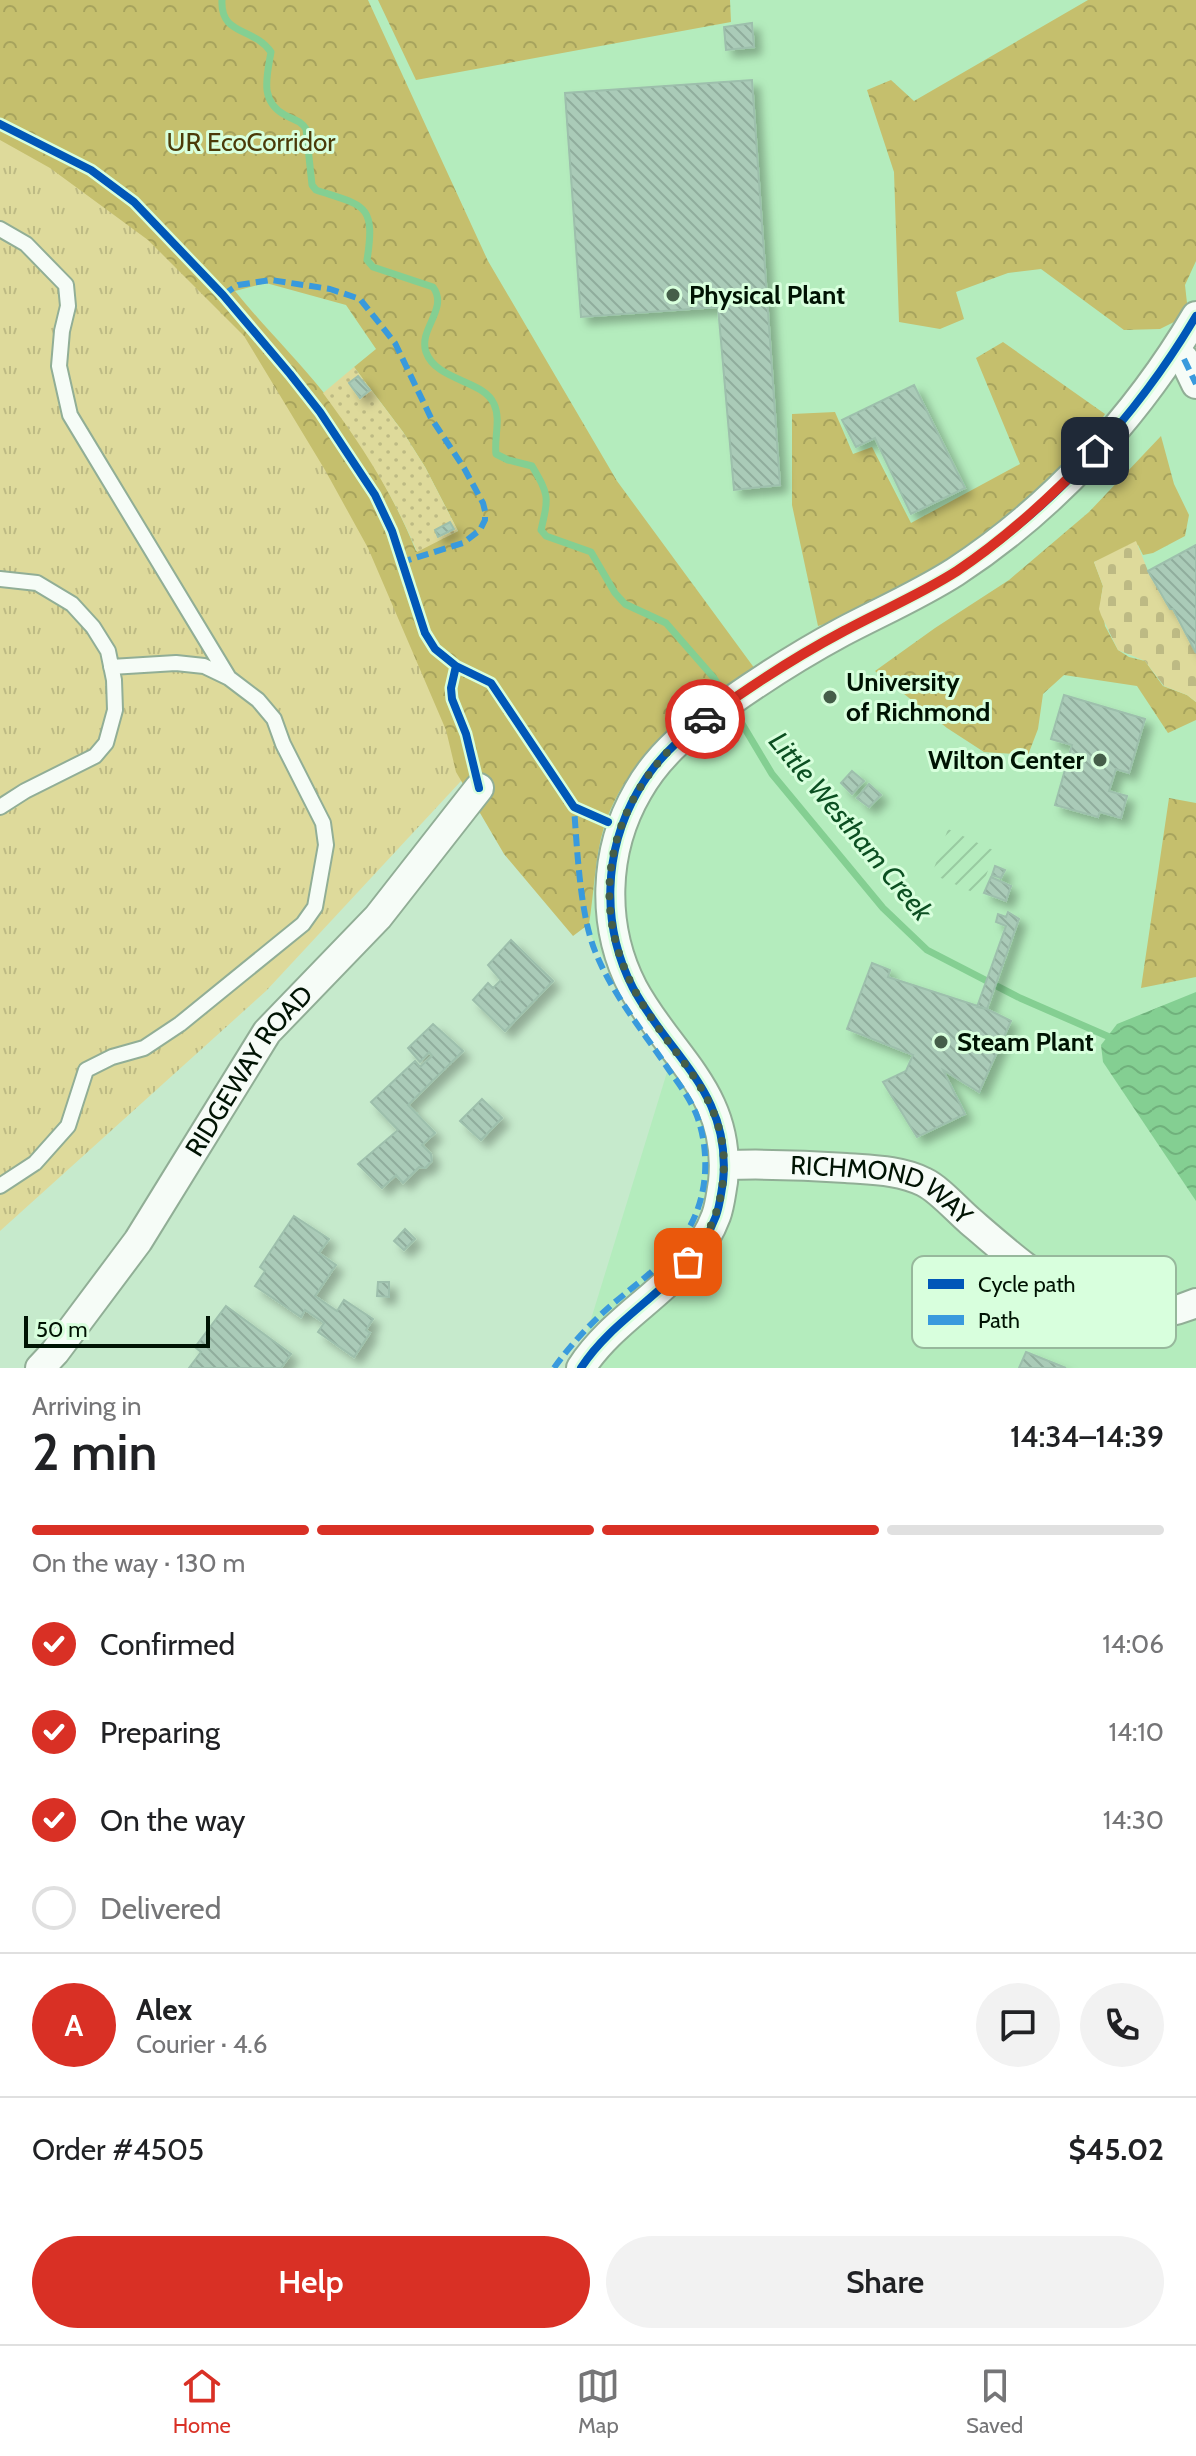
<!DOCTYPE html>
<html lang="en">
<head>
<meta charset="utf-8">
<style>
  :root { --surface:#fff; --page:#f2f2f2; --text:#202124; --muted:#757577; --line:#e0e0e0; --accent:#d93025 }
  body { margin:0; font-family:Cabin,sans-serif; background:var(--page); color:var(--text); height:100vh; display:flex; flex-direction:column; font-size:30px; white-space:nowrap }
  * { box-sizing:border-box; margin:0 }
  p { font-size:26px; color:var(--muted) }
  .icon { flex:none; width:44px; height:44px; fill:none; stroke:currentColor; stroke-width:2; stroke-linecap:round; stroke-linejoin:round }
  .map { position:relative; height:1368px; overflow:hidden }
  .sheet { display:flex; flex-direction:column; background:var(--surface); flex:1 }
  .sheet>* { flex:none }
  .scale { position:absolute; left:24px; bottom:20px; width:186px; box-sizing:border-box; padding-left:8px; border:4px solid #001303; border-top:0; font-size:22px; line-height:28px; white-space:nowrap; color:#001303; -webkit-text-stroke:6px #d8ffdd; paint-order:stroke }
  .pin { position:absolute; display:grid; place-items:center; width:68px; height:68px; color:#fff; margin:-34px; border-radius:16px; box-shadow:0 4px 12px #0006 }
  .courier { position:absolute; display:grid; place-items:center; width:80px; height:80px; margin:-40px; border:6px solid #d93025; border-radius:50%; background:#fff; color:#222; box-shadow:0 2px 10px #0007 }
  .overview em { font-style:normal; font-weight:600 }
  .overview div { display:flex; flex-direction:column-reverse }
  .overview { display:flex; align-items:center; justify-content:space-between; height:136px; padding:0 32px }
  h1 { font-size:52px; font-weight:600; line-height:60px }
  .bar { display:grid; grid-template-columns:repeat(4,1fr); gap:12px 8px; align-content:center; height:96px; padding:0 32px }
  .bar i { height:10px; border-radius:6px; background:var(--line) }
  .bar .on { background:var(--accent) }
  .bar p { grid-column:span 4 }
  .line { display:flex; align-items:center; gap:20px; padding:0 32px; border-top:2px solid var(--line) }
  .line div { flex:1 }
  .round { display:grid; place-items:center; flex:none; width:84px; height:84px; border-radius:42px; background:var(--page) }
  ol { padding:0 32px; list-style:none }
  li { display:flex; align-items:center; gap:24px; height:88px }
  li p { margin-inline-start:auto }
  li .icon { padding:8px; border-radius:50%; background:var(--accent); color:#fff; stroke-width:4 }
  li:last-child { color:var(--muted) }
  li i { width:44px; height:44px; border:4px solid var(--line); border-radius:50% }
  .primary-button { display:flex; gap:16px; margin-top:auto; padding:16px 32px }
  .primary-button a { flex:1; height:92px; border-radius:48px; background:var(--accent); color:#fff; font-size:32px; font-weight:600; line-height:92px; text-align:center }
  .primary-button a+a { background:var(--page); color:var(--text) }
  .menu { display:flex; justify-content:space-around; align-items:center; height:112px; border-top:2px solid var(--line); background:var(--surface); font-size:22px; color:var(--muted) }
  .menu a { display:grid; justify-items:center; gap:4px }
  .menu .on { color:var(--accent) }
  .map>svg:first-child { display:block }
  .built { fill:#b4ecbd }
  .industrial { fill:url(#industrial-furrows) }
  .grass { fill:url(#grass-tufts) }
  .forest { fill:url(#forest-crowns); fill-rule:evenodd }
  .cemetery { fill:url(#cemetery-stones) }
  .garden { fill:url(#garden-dots) }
  .water { fill:url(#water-waves) }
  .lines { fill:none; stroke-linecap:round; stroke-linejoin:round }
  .stream { stroke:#84cf92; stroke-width:7 }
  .building { fill:url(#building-back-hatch); stroke:#9dbfac; stroke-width:2; filter:url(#shadow) }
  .lane-casing { stroke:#91ae96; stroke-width:18 }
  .street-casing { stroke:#91ae96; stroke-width:32 }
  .lane { stroke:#f6fcf7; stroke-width:14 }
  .street { stroke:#f6fcf7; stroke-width:28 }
  .quiet { stroke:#399add; stroke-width:6; stroke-dasharray:12 6; stroke-linecap:butt }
  .cycleway-casing { stroke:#d8ffdd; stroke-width:13 }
  .cycleway { stroke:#0057b8; stroke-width:8 }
  .done { stroke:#455e49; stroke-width:8; stroke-dasharray:0 14.4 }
  .route { stroke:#d93025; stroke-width:10 }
  .poi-dot { fill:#455e49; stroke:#d8ffdd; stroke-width:3 }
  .labels { text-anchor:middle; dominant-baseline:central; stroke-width:6; stroke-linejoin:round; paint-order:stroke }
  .park-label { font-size:26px; fill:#4b3a09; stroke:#d8ffdd }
  .poi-label { font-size:26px; font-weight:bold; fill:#001303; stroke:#d8ffdd; text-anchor:start }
  .street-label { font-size:26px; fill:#001303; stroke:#d8ffdd }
  .water-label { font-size:28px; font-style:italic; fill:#0b4f21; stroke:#d8ffdd }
  .key { fill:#d8ffdd; stroke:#97b89c; stroke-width:2 }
  .key-label { font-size:22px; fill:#001303 }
</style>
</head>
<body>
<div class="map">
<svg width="1196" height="1368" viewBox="0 0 1196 1368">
  <defs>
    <pattern id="industrial-furrows" width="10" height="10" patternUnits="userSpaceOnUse" patternTransform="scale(2)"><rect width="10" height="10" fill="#b4ecbd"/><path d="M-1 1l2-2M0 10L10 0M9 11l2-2" fill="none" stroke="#99caa1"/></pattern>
    <pattern id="grass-tufts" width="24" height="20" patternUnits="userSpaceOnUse" patternTransform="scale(2)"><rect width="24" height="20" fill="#deda9b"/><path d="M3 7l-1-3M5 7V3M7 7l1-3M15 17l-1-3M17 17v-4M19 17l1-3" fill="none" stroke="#bdba84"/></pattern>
    <pattern id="forest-crowns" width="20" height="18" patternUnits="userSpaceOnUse" patternTransform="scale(2)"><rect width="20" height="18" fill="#c5bf6d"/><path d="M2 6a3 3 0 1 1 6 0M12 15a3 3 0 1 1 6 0" fill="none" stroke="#a7a35d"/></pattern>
    <pattern id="cemetery-stones" width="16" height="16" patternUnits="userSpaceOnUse" patternTransform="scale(2)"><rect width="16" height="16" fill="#deda9b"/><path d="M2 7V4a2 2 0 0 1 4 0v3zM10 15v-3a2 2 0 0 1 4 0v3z" fill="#bdba84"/></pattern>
    <pattern id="garden-dots" width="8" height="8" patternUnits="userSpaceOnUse" patternTransform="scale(2)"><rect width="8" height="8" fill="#deda9b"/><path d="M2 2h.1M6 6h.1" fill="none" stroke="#bdba84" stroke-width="1.8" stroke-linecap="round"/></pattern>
    <pattern id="water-waves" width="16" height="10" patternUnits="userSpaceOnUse" patternTransform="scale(2)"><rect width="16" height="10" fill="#84cf92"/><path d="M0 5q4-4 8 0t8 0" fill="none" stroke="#70b17c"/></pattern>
    <pattern id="building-back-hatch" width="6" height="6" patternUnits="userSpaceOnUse" patternTransform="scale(2)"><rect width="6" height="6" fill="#aacbb8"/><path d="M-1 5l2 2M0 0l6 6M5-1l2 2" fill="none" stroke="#90ad9d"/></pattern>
    <filter id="shadow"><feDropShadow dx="7" dy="7" stdDeviation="4" flood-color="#0004"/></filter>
  </defs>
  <rect width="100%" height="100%" fill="#c6eacc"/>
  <!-- built -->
  <path class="built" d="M0,0H1196V1368H576L668,1069L636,1019L585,925Z"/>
  <!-- industrial -->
  <path class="industrial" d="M948,829L995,851L979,895L932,874Z"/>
  <!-- grass -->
  <path class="grass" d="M0,119L263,329L477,759L462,780L266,991L0,1231Z"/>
  <!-- forest -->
  <path class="forest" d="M0,0H368L488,261L617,481L755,669C692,710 628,752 604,827C595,856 594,894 589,924L573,936L504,854L456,772L446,730L368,548L325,470L244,336L148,240L50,168L0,140ZM266,283L346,305L376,349L354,367L403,432L425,467L458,531L416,551C393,494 362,442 324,393C296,358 263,326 235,291Z
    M378,0H730L731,22L416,80Z
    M1088,0H1196V261L1185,285L1187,303L1176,321L1160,329L1124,330L1041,269L1008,273L956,292L964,319L940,329L899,322L894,172L867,90L891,80L914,101Z
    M1003,342L1105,414L1077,459L986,537L858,614L818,626L792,505V414L835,412L853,454L872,447L911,523L1020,464L976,358Z
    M1161,436L1174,484L1189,515L1185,536L1153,553L1143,555L1138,545L1094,562L1103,586L1101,599L1105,626L1118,650L1129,657L1145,661L1163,686L1187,695L1196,702V720L1168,733L1137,686L1064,675L1043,694L1038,729L1028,755L984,752L947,728L875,671L935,628L1009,580L1089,512Z
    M1169,798L1196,803V977L1141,988Z"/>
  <!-- cemetery -->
  <path class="cemetery" d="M1136,541L1148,571L1170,609H1173L1196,653V702L1187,695L1164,686L1145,661L1118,650L1101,615L1099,609L1103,586L1094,562Z"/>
  <!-- garden -->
  <path class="garden" d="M354,367L403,432L425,467L458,531L417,552C392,492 361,444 323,393Z"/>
  <!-- water -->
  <path class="water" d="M1196,992V1201L1103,1062L1101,1045L1117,1024Z"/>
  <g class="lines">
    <!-- stream -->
    <path class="stream" d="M222,0C220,36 254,27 271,52C267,76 259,101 285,115C294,120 300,120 306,129L312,185L316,190C364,206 376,203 367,260L373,267L433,287C449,309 418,329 426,352C436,381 484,380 494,404C501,419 494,438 496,454L508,460L532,466C549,495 549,496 541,530L546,536L591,552L615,593L625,604L666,623L714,678L726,697
      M732,707L772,774L883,908L927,950L1020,998L1114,1039"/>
  </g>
  <!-- building -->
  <path class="building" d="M752,23L754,47L726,50L724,27Z
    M752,80L780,485L734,490L718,307L581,317L565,93Z
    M358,376L370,390L360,398L349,383Z
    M914,385L965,488L911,514L875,438L856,447L842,420Z
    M450,522L454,529L438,537L435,530Z
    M1196,545V653L1173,609H1170L1148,571Z
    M1064,695L1145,719L1129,773L1116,769L1109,791L1127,796L1121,818L1100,812L1098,817L1055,805L1072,745L1051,739Z
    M852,771L864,781L852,794L841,783Z
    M869,784L881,795L869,807L857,798Z
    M995,866L1005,870L1001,878L992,875Z
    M991,877L1011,886L1006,901L984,893Z
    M1008,912L1019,919L987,1009L977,1007L1006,926L996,922L998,914L1006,917Z
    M511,940L553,981L505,1031L473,1000L488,983L493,988L501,980L488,965Z
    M872,963L890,970L888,977L987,1009L1011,1021L979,1092L943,1070L965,1114L917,1137L883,1082L906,1071L913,1055L847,1029Z
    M433,1024L463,1051L408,1105L435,1133L422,1145L431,1154L432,1161L425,1168L419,1167L403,1183L396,1175L382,1188L358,1164L398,1130L371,1102L415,1061L420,1067L432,1056L429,1052L420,1062L408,1048Z
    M482,1099L502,1118L481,1140L460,1121Z
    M294,1216L329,1239L319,1253L336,1265L315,1296L337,1311L344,1300L373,1319L366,1330L370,1333L354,1357L318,1332L324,1323L305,1310L301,1317L255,1286L265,1271L260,1267Z
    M405,1229L415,1239L404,1250L394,1241Z
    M378,1282H389V1297L377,1296Z
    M226,1306L291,1354L281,1368H189L201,1352L195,1347Z
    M1026,1352L1066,1368H1019Z"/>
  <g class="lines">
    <defs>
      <path id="lane" d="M0,229L26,244L66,285L68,306L62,331L59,366L70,415L229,678
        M0,579L37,583L72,604L93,627L108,651L114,680L115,710L106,743L95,756L25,791L0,807
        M0,1186L35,1163L68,1126L86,1070L112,1057L144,1048L180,1024L303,924L315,907L326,845L323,823L283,744L274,719L258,700L229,678L204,666L176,663L111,667"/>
      <g id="street">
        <path d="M1184,359L1196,384"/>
        <path id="s1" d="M725,1165C765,1164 806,1165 846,1168C872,1170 900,1170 924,1182C939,1189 957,1210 970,1221C1035,1277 1105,1342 1196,1303"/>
        <path id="s2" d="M40,1368L55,1352L138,1241L267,1032L378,917L479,788"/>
        <path d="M581,1368C617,1311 692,1282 716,1216C720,1205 721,1193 723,1182C732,1093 670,1057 633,988C601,926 603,851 638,791C660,752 692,728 728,703C765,677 803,653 842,632C880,612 919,595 955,572C1053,508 1137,416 1196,316"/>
      </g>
    </defs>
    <!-- lane casing -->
    <use href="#lane" class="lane-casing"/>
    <!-- street casing -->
    <use href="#street" class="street-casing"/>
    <!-- lane -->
    <use href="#lane" class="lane"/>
    <!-- street -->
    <use href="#street" class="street"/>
    <!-- quiet -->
    <path class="quiet" d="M223,295L238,285L271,280L330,289L360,299L395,343L431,418L464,468L483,503L485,511V520L480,530L463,543L402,562
      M1184,359L1196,384
      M554,1368C569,1347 588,1326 607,1309C635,1284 670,1262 689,1228C708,1195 710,1152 697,1116C691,1100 679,1084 669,1070C643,1031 612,994 595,951C580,914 577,848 574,807"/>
    <defs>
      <path id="cycleway" d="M0,124L91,170L134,202L223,295L290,374L320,412L375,495L392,531L425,633L435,649L456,666L451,688L452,699L466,734L479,788
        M456,666L491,683L574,807L608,822
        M581,1368C617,1311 692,1282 716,1216C720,1205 721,1193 723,1182C732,1093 670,1057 633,988C601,926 603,851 638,791C660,752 692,728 728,703C765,677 803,653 842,632C880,612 919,595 955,572C1053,508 1137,416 1196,316"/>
    </defs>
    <!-- cycleway casing -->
    <use href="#cycleway" class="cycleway-casing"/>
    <!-- cycleway -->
    <use href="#cycleway" class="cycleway"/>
  </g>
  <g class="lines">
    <!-- done -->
    <path class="done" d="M688,1262C708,1236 720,1212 723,1180C732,1095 667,1055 633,987C582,887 617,783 705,719"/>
    <!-- route -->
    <path class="route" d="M705,719C749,687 795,657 844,631C881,611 921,594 957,571C1008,537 1053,495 1095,451"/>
  </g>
  <!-- markers -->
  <g class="poi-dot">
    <circle cx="673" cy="295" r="8"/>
    <circle cx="830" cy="697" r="8"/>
    <circle cx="1100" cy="760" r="8"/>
    <circle cx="941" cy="1042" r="8"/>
  </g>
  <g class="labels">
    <!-- park labels -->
    <g class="park-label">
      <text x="251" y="142">UR EcoCorridor</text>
    </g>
    <!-- poi labels -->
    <g class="poi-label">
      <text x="689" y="295">Physical Plant</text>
      <text x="846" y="682">University<tspan x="846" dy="30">of Richmond</tspan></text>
      <text x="1084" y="760" text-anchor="end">Wilton Center</text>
      <text x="957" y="1042">Steam Plant</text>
    </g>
    <!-- street labels -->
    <g class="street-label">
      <text stroke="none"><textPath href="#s2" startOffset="364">RIDGEWAY ROAD</textPath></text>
      <text stroke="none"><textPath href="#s1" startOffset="162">RICHMOND WAY</textPath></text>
    </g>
    <!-- water labels -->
    <g class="water-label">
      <text transform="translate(851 826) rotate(50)">Little Westham Creek</text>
    </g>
  </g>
  <!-- legend -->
  <rect x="912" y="1256" width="264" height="92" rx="12" class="key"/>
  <rect x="928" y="1279" width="36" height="10" fill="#0057b8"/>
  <rect x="928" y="1315" width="36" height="10" fill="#399add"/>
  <g class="key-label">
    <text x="978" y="1292">Cycle path</text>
    <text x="978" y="1328">Path</text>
  </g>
</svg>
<div class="scale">50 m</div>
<div class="pin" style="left:688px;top:1262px;background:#ea580c"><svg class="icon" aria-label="bag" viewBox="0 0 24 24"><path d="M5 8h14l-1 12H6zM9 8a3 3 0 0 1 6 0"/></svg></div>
<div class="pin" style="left:1095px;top:451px;background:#1f2937"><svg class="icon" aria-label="home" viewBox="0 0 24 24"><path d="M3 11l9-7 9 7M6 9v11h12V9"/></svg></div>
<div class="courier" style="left:705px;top:719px"><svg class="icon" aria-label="car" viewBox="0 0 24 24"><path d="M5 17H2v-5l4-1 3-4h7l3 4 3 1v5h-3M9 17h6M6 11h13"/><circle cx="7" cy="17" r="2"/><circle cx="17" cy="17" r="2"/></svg></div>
</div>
<section class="sheet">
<div class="overview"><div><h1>2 min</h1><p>Arriving in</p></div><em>14:34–14:39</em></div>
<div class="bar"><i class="on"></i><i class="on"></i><i class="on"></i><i></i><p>On the way · 130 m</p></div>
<ol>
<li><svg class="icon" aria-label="check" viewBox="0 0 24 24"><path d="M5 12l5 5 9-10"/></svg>Confirmed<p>14:06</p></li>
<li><svg class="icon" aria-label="check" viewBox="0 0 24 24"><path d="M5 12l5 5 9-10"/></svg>Preparing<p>14:10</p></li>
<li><svg class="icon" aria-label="check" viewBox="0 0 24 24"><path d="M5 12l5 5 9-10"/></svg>On the way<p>14:30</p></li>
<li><i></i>Delivered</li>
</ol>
<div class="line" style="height:144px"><b class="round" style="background:var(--accent);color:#fff">A</b><div><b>Alex</b><p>Courier · 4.6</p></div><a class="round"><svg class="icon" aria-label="chat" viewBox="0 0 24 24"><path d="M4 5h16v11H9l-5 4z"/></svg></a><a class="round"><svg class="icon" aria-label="phone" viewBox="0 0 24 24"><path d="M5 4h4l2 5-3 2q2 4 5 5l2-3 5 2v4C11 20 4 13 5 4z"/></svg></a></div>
<div class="line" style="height:104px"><div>Order #4505</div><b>$45.02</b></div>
<div class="primary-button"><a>Help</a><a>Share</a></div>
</section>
<nav class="menu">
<a class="on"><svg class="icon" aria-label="home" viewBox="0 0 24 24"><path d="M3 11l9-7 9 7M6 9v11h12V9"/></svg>Home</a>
<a><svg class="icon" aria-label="map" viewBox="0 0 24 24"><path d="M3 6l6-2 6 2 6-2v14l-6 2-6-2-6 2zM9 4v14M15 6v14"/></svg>Map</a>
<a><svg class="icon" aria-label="saved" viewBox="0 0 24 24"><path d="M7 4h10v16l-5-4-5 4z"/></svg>Saved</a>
</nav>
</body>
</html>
